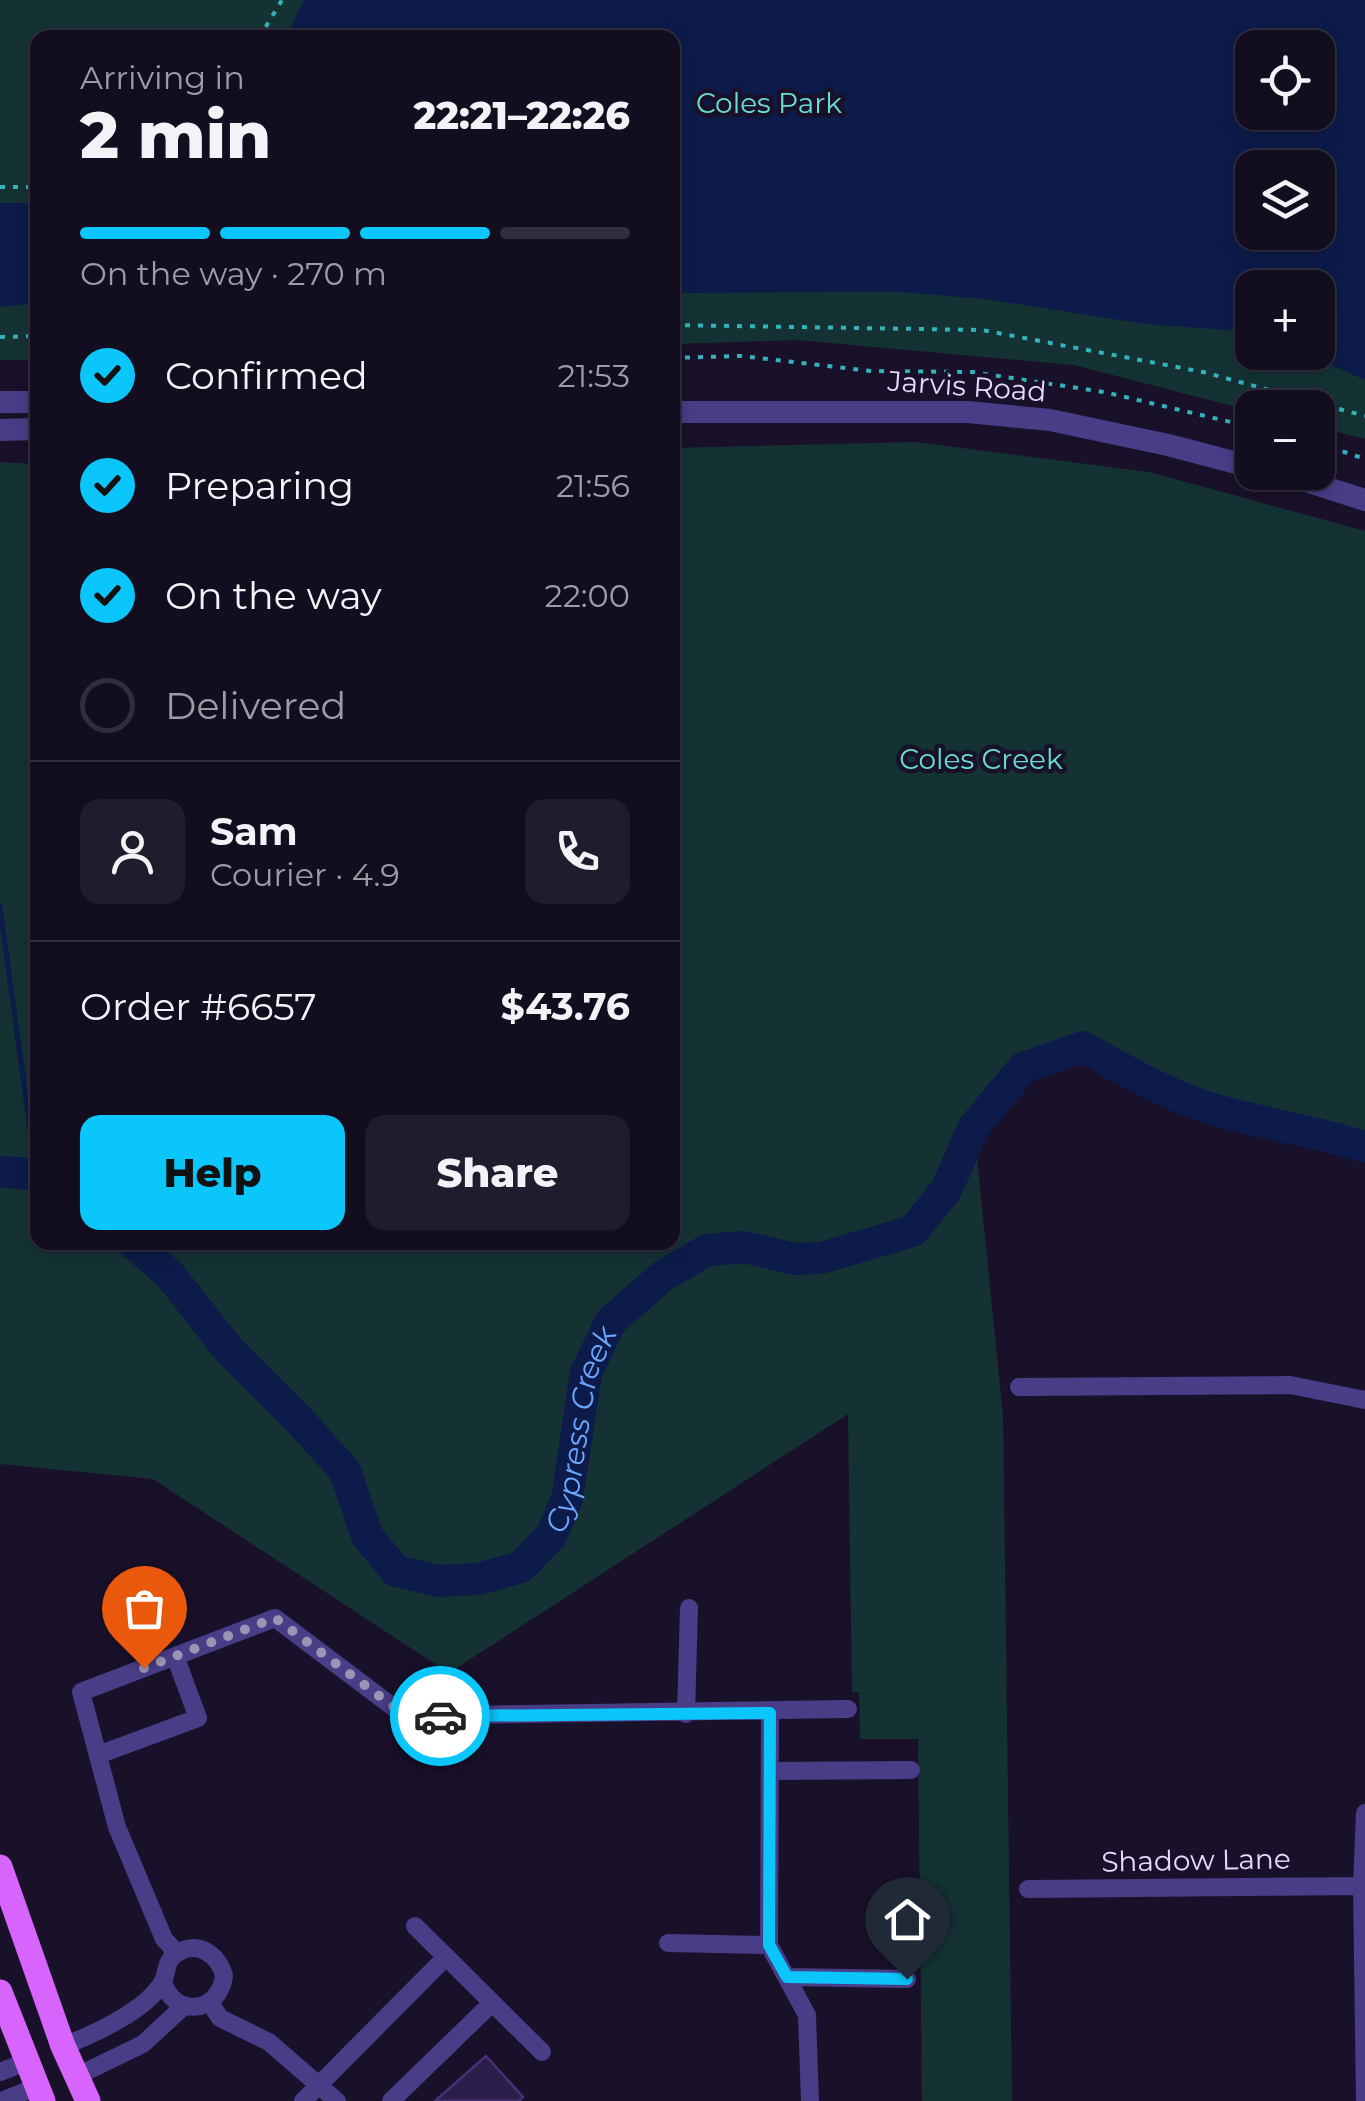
<!DOCTYPE html>
<html lang="en">
<head>
<meta charset="utf-8">
<style>
  :root { --surface:#130d20; --page:#201b2d; --text:#f1f3f6; --muted:#9d9ca5; --line:#322d3e; --accent:#0bc6fb }
  body { margin:0; font-family:Montserrat,sans-serif; background:var(--page); color:var(--text); height:100vh; display:flex; flex-direction:column; font-size:38px; white-space:nowrap }
  * { box-sizing:border-box; margin:0 }
  p { font-size:32px; color:var(--muted) }
  .icon { flex:none; width:55px; height:55px; fill:none; stroke:currentColor; stroke-width:2; stroke-linecap:round; stroke-linejoin:round }
  .map { position:relative; flex:1; overflow:hidden }
  .side { position:absolute; left:30px; top:30px; width:650px; height:1220px; display:flex; flex-direction:column; background:var(--surface); border-radius:20px; box-shadow:0 5px 15px #0003,0 0 0 2px var(--line) }
  .side>* { flex:none }
  .fabs { position:absolute; left:1235px; top:30px; display:grid; gap:20px }
  .fabs a { display:grid; place-items:center; width:100px; height:100px; border-radius:20px; background:var(--surface); box-shadow:0 5px 15px #0003,0 0 0 2px var(--line); font-size:50px }
  .pin { position:absolute; display:grid; place-items:center; width:85px; height:85px; color:#fff; margin:-102px -42px; border-radius:50% 50% 50% 0; rotate:-45deg; box-shadow:0 0 10px #0007 }
  .pin .icon { rotate:45deg }
  .courier { position:absolute; display:grid; place-items:center; width:100px; height:100px; margin:-50px; border:8px solid #0bc6fb; border-radius:50%; background:#fff; color:#222; box-shadow:0 2px 12px #0007 }
  .headline em { font-style:normal; font-weight:800 }
  .headline div { display:flex; flex-direction:column-reverse }
  .headline { display:flex; align-items:center; justify-content:space-between; height:170px; padding:0 50px }
  h1 { font-size:65px; font-weight:800; line-height:75px }
  .bar { display:grid; grid-template-columns:repeat(4,1fr); gap:15px 10px; align-content:center; height:120px; padding:0 50px }
  .bar i { height:12px; border-radius:8px; background:var(--line) }
  .bar .on { background:var(--accent) }
  .bar p { grid-column:span 4 }
  .line { display:flex; align-items:center; gap:25px; padding:0 50px; border-top:2px solid var(--line) }
  .line div { flex:1 }
  .round { display:grid; place-items:center; flex:none; width:105px; height:105px; border-radius:20px; background:var(--page) }
  ol { padding:0 50px; list-style:none }
  li { display:flex; align-items:center; gap:30px; height:110px }
  li p { margin-inline-start:auto }
  li .icon { padding:10px; border-radius:50%; background:var(--accent); color:#111; stroke-width:4 }
  li:last-child { color:var(--muted) }
  li i { width:55px; height:55px; border:5px solid var(--line); border-radius:50% }
  .action { display:flex; gap:20px; margin-top:auto; padding:20px 50px }
  .action a { flex:1; height:115px; border-radius:20px; background:var(--accent); color:#111; font-size:40px; font-weight:800; line-height:115px; text-align:center }
  .action a+a { background:var(--page); color:var(--text) }
  .map>svg:first-child { display:block }
  .green { fill:#143234; fill-rule:evenodd }
  .water { fill:#0c1b49; fill-rule:evenodd }
  .lines { fill:none; stroke-linecap:round; stroke-linejoin:round }
  .stream { stroke:#0c1b49; stroke-width:5 }
  .river { stroke:#0c1b49; stroke-width:32 }
  .building { fill:#2c1e4b; stroke:#473077; stroke-width:2.5 }
  .path { stroke:#33b3bb; stroke-width:4; stroke-dasharray:5 8; stroke-linecap:butt }
  .minor { stroke:#493d88; stroke-width:18 }
  .tertiary { stroke:#493d88; stroke-width:22 }
  .primary { stroke:#d664fd; stroke-width:25 }
  .done { stroke:#9d94b4; stroke-width:10; stroke-dasharray:0 18 }
  .route { stroke:#0bc6fb; stroke-width:12 }
  .labels { text-anchor:middle; dominant-baseline:central; stroke-width:9; stroke-linejoin:round; paint-order:stroke }
  .park-label { font-size:28px; fill:#67dfd0; stroke:#19112a }
  .street-label { font-size:28px; fill:#e4dbfe; stroke:#19112a }
  .water-label { font-size:30px; font-style:italic; fill:#6ba8fd; stroke:#19112a }
</style>
</head>
<body>
<div class="map">
<svg width="1365" height="2101" viewBox="0 0 1365 2101">
  <rect width="100%" height="100%" fill="#19112a"/>
  <!-- green -->
  <path class="green" d="M0,0H1365V439L1318,427V408H1252V411L1074,365L798,340L673,344L672,38H38L37,360H0ZM1252,48H1318V112H1252ZM1252,168H1318V232H1252ZM1252,288H1318V352H1252Z
    M915,442L1149,472L1365,531V1147C1318,1132 1270,1125 1223,1112C1174,1099 1127,1072 1083,1047L1023,1068L974,1128L1003,1415L1012,2101H922L918,1739H860L859,1692H852L848,1414L449,1673L153,1479L0,1464V462L38,464V1242H672L673,448Z"/>
  <!-- water -->
  <path class="water" d="M304,0H1365V380L1305,353L1318,352V288H1252V332L1145,324L985,299L901,292L673,293L672,38L286,37ZM1252,48H1318V112H1252ZM1252,168H1318V232H1252Z
    M0,203H37V303L0,307Z"/>
  <g class="lines">
    <!-- stream -->
    <path class="stream" d="M0,907L36,1173"/>
    <!-- river -->
    <g class="river">
      <path d="M0,1172L38,1174"/>
      <path id="s1" d="M132,1242L170,1275L229,1350L300,1421L345,1471L367,1536L396,1571L439,1581L478,1579L521,1567L551,1536L567,1499L586,1373L611,1321L663,1276L707,1250L744,1247L795,1259L821,1258L913,1231L946,1190L974,1127L1023,1068L1083,1047C1127,1072 1174,1099 1223,1112C1270,1125 1318,1132 1365,1147"/>
    </g>
  </g>
  <!-- building -->
  <path class="building" d="M486,2056L523,2097L519,2101H435Z"/>
  <g class="lines">
    <!-- path -->
    <path class="path" d="M259,38L282,0
      M0,187H38
      M38,241L32,270L38,328
      M672,325L982,330L1203,372L1365,416
      M0,337L38,336
      M672,358L741,356L871,371L972,372L1104,392L1252,427
      M1318,443L1365,459"/>
    <!-- minor -->
    <path class="minor" d="M1019,1387L1290,1385L1365,1400
      M770,1713L769,1945L807,2015L810,2101
      M686,1714L689,1608
      M98,1755L198,1718L175,1656
      M770,1771L911,1770
      M1028,1889L1365,1886
      M415,1926L542,2052
      M668,1943L769,1945
      M177,1953L164,1939L117,1827L81,1692L275,1618L405,1716L848,1709
      M787,1977L907,1979
      M210,2003L220,2018L269,2042L337,2101
      M63,2046C92,2035 148,2010 163,1981C168,1971 165,1961 176,1954C197,1939 219,1955 224,1976C219,2014 173,2018 163,1981
      M0,2072L28,2061
      M77,2076L143,2044L184,2006
      M2,2101L38,2086
      M303,2101L446,1957
      M391,2101L492,2003
      M1365,2101L1362,1886L1365,1813"/>
    <!-- tertiary -->
    <path class="tertiary" d="M0,402H38
      M672,412H968L1050,420L1168,445L1252,467
      M0,430L38,429
      M1278,472L1365,500"/>
    <!-- primary -->
    <path class="primary" d="M0,1867L63,2046L88,2101
      M0,1992L43,2101"/>
  </g>
  <g class="lines">
    <!-- done -->
    <path class="done" d="M144,1668L275,1618L406,1716H440"/>
    <!-- route -->
    <path class="route" d="M440,1716L770,1713L769,1945L787,1977L907,1979"/>
  </g>
  <g class="labels">
    <!-- park labels -->
    <g class="park-label">
      <text x="769" y="103">Coles Park</text>
      <text x="981" y="759">Coles Creek</text>
    </g>
    <!-- street labels -->
    <g class="street-label">
      <text transform="translate(967 386) rotate(4)">Jarvis Road</text>
      <text transform="translate(1196 1860) rotate(-1)">Shadow Lane</text>
    </g>
    <!-- water labels -->
    <g class="water-label">
      <text stroke="none"><textPath href="#s1" startOffset="710">Cypress Creek</textPath></text>
    </g>
  </g>
</svg>
<div class="fabs">
<a><svg class="icon" aria-label="locate" viewBox="0 0 24 24"><circle cx="12" cy="12" r="6"/><path d="M12 2v4M12 18v4M2 12h4M18 12h4"/></svg></a>
<a><svg class="icon" aria-label="layers" viewBox="0 0 24 24"><path d="M12 4l9 5-9 5-9-5zM3 14l9 5 9-5"/></svg></a>
<a>+</a>
<a>−</a>
</div>
<div class="pin" style="left:144px;top:1668px;background:#ea580c"><svg class="icon" aria-label="bag" viewBox="0 0 24 24"><path d="M5 8h14l-1 12H6zM9 8a3 3 0 0 1 6 0"/></svg></div>
<div class="pin" style="left:907px;top:1979px;background:#1f2937"><svg class="icon" aria-label="home" viewBox="0 0 24 24"><path d="M3 11l9-7 9 7M6 9v11h12V9"/></svg></div>
<div class="courier" style="left:440px;top:1716px"><svg class="icon" aria-label="car" viewBox="0 0 24 24"><path d="M5 17H2v-5l4-1 3-4h7l3 4 3 1v5h-3M9 17h6M6 11h13"/><circle cx="7" cy="17" r="2"/><circle cx="17" cy="17" r="2"/></svg></div>
<section class="side">
<div class="headline"><div><h1>2 min</h1><p>Arriving in</p></div><em>22:21–22:26</em></div>
<div class="bar"><i class="on"></i><i class="on"></i><i class="on"></i><i></i><p>On the way · 270 m</p></div>
<ol>
<li><svg class="icon" aria-label="check" viewBox="0 0 24 24"><path d="M5 12l5 5 9-10"/></svg>Confirmed<p>21:53</p></li>
<li><svg class="icon" aria-label="check" viewBox="0 0 24 24"><path d="M5 12l5 5 9-10"/></svg>Preparing<p>21:56</p></li>
<li><svg class="icon" aria-label="check" viewBox="0 0 24 24"><path d="M5 12l5 5 9-10"/></svg>On the way<p>22:00</p></li>
<li><i></i>Delivered</li>
</ol>
<div class="line" style="height:180px"><a class="round"><svg class="icon" aria-label="person" viewBox="0 0 24 24"><circle cx="12" cy="8" r="4"/><path d="M4 21q1-7 8-7t8 7"/></svg></a><div><b>Sam</b><p>Courier · 4.9</p></div><a class="round"><svg class="icon" aria-label="phone" viewBox="0 0 24 24"><path d="M5 4h4l2 5-3 2q2 4 5 5l2-3 5 2v4C11 20 4 13 5 4z"/></svg></a></div>
<div class="line" style="height:130px"><div>Order #6657</div><b>$43.76</b></div>
<div class="action"><a>Help</a><a>Share</a></div>
</section>
</div>
</body>
</html>
